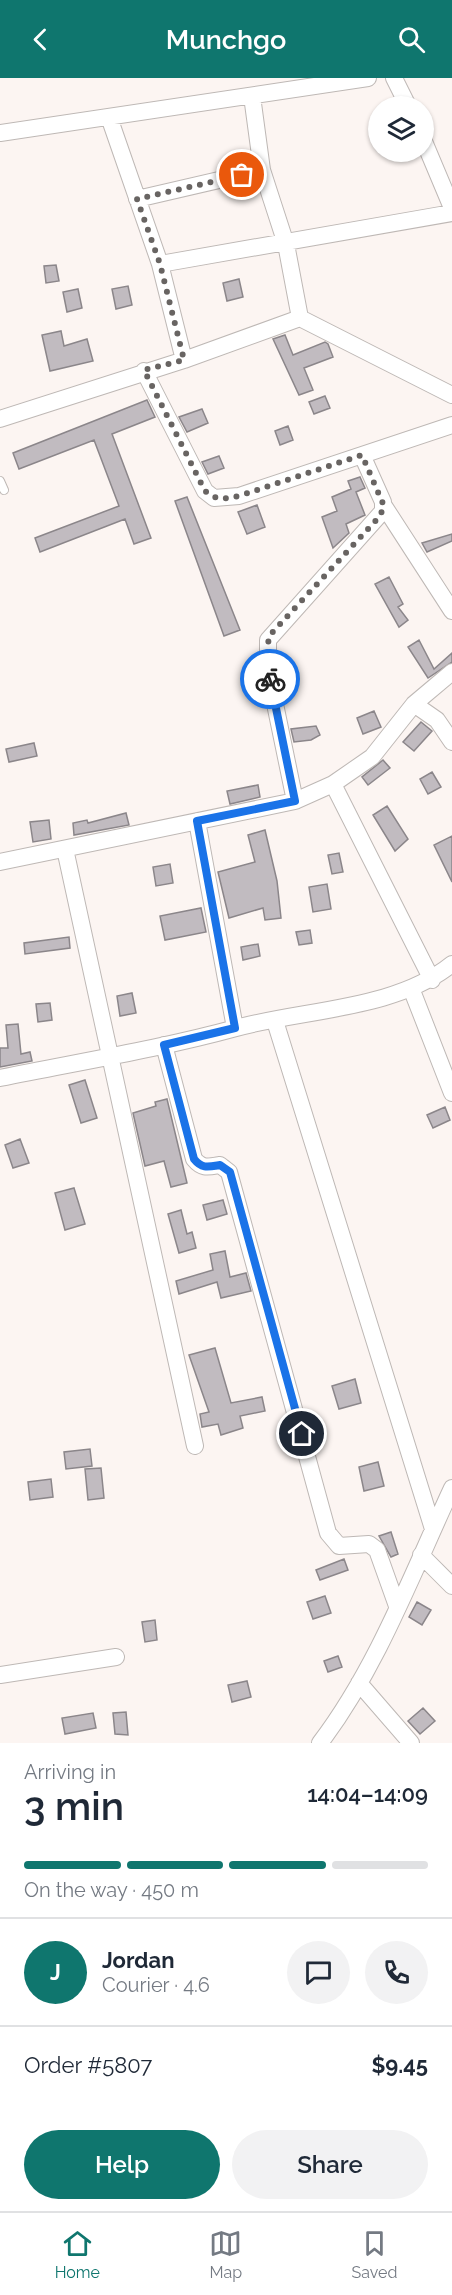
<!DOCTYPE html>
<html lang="en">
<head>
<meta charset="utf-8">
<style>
  :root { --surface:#fff; --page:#f2f2f3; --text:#1f2937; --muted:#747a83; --line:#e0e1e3; --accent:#0f766e }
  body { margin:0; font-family:Raleway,sans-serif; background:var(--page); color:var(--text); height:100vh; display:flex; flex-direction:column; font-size:22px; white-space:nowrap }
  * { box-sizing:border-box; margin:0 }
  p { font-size:20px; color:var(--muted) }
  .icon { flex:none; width:33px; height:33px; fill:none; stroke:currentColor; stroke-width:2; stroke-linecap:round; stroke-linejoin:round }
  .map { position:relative; height:1665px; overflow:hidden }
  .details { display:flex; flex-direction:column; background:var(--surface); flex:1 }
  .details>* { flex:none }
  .tools { position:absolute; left:368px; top:18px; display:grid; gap:12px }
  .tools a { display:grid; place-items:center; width:66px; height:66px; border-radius:50%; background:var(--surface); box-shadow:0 2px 4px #0004; font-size:30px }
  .pin { position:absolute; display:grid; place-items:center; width:51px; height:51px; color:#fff; margin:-26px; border:3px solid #fff; border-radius:50%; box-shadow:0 2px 6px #0007 }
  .courier { position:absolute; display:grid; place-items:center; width:60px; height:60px; margin:-30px; border:4px solid #1a73e8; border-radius:50%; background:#fff; color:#222; box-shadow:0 2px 8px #0007 }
  .overview em { font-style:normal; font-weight:600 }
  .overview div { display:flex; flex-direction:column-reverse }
  .overview { display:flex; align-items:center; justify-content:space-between; height:102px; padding:0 24px }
  h1 { font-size:39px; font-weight:600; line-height:45px }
  .bar { display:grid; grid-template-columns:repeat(4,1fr); gap:9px 6px; align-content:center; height:72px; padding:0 24px }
  .bar i { height:8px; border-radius:4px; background:var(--line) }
  .bar .active { background:var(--accent) }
  .bar p { grid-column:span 4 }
  .line { display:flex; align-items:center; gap:15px; padding:0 24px; border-top:2px solid var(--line) }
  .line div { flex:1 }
  .round { display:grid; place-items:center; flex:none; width:63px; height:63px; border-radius:32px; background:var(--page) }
  .cta { display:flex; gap:12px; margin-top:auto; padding:12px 24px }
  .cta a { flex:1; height:69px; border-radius:36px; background:var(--accent); color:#fff; font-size:24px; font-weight:600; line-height:69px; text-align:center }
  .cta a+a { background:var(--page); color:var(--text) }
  header { display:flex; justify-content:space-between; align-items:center; height:78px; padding:0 24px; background:var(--accent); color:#fff; font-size:27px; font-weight:600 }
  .tabs { display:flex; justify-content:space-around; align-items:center; height:84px; border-top:2px solid var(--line); background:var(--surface); font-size:16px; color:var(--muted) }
  .tabs a { display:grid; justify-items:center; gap:3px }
  .tabs .active { color:var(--accent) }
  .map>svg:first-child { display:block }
  .building { fill:#c1bbc0; stroke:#8b868a; stroke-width:1.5 }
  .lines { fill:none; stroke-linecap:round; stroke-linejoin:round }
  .service-casing { stroke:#beb8b5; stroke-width:10 }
  .minor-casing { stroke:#beb8b5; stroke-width:18 }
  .service { stroke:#fff; stroke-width:8 }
  .minor { stroke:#fff; stroke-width:16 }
  .done { stroke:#686462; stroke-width:6; stroke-dasharray:0 10.8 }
  .route { stroke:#1a73e8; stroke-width:8 }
</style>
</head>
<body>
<header><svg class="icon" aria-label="back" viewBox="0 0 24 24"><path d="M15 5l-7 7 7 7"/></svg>Munchgo<svg class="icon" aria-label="search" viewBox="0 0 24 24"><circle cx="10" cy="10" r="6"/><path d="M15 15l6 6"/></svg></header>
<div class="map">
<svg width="452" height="1665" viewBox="0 0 452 1665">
  <rect width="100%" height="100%" fill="#fcf5f2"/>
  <!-- building -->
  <path class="building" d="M56,187L59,203L46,205L44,188Z
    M239,201L243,219L227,223L223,205Z
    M128,208L132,227L116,231L112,211Z
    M78,211L82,230L67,234L63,214Z
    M61,253L64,268L87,261L93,283L50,293L42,257Z
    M285,257L293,277L325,264L328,266L333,279L304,290L313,312L299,317L273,261Z
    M325,318L330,330L314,336L309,324Z
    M147,322L155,339L112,356L151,460L134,466L125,441L40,474L35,460L119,428L94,362L19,391L13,375Z
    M202,331L208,345L187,354L179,339Z
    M288,348L293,362L280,367L275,353Z
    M219,378L224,390L208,396L202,384Z
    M360,399L365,410L356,414L365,437L346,446L349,455L333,470L322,439L337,433L332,419L351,411L348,403Z
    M187,419L240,552L224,558L175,423Z
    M257,427L265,449L247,456L238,434Z
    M452,456V463L427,474L422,465Z
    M389,499L403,526L398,529L408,542L399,549L375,506Z
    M419,562L434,591L452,575V584L428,600L408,569Z
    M374,633L381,649L363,656L357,640Z
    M421,644L432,653L414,673L403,664Z
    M316,648L320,657L311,662L294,664L291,651Z
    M34,665L37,678L9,684L6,671Z
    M383,682L390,690L368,707L362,699Z
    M432,694L441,709L428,716L420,701Z
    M258,707L260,719L230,726L227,713Z
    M387,728L408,761L395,773L373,737Z
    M126,735L129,747L74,757L73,745L87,742L88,745Z
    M49,742L51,761L33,764L30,744Z
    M265,752L277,803L281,840L265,842L263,830L229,840L218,794L255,784L248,757Z
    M452,758V804L434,767Z
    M339,775L343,794L332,796L328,777Z
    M170,786L173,805L156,808L153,789Z
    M327,806L331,831L313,834L309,809Z
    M201,830L206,854L165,862L160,838Z
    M310,852L312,865L299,867L296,854Z
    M69,859L70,870L25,876L24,865Z
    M258,866L260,878L243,882L241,869Z
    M132,915L136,935L120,938L117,918Z
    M50,925L52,942L38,944L36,926Z
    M18,946L21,976L30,974L32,983L0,989V970H8L6,947Z
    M85,1002L97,1040L81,1045L69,1007Z
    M167,1021L187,1105L171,1109L164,1083L145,1088L133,1035L156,1028L155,1024Z
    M445,1029L450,1042L433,1050L427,1037Z
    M20,1061L29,1085L13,1090L5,1067Z
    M74,1110L85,1146L65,1152L55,1115Z
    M223,1122L227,1136L207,1142L203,1127Z
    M181,1132L187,1156L192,1154L196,1170L179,1175L168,1136Z
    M225,1173L230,1199L246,1195L251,1213L221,1220L217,1204L179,1216L176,1203L213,1192L210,1176Z
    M215,1270L231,1325L262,1319L265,1333L240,1338L243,1350L221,1357L218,1346L202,1349L200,1336L209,1334L189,1277Z
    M355,1301L361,1325L339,1331L332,1308Z
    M90,1371L92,1388L66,1391L64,1374Z
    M378,1384L384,1408L364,1413L359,1389Z
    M101,1390L104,1420L88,1422L85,1391Z
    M51,1401L53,1419L30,1422L28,1404Z
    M391,1454L398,1476L391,1479L379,1458Z
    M344,1481L348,1492L320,1502L316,1492Z
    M325,1518L331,1535L313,1541L307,1524Z
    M417,1524L431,1532L422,1547L409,1539Z
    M155,1542L157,1562L145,1564L142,1544Z
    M338,1578L342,1589L328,1594L324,1583Z
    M247,1603L251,1619L232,1624L228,1607Z
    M423,1630L435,1643L420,1656L408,1643Z
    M126,1634L128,1657L115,1656L113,1635Z
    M93,1635L96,1650L65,1656L62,1640Z"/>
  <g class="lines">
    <defs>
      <path id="service" d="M0,403L4,412"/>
      <path id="minor" d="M394,0L408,28
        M252,18L262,92L286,166L300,240
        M109,39L160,186L184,282
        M0,55L368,0
        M423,61L452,130
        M137,121L262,92
        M160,186L452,135
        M144,293L205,413L214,420L239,418L452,347
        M0,341L184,282L300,240L452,317
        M384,428L452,533
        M414,626L437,642L452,664
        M333,706L432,902
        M295,723L268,592V562L383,433V424L362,377
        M197,743L235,950
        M65,771L195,1368
        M0,784L295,723L333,706L372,679L414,626L452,594
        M411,910L452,1015
        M275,943L433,1451
        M164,967L194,1081C202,1091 208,1089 220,1087L229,1094L328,1455L339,1468L369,1466L377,1472L397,1528
        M0,1000C78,984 159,971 236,950C305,931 395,932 452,886
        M421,1477L452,1508
        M0,1597L116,1579
        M359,1605L411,1665
        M320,1665C377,1590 412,1496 452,1410"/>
    </defs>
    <!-- service casing -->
    <use href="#service" class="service-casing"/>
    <!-- minor casing -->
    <use href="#minor" class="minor-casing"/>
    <!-- service -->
    <use href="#service" class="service"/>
    <!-- minor -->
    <use href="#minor" class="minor"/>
  </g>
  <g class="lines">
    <!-- done -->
    <path class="done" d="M242,97L137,121L160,186L184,282L144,292L205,413C217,423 225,421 239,418L362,377L384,428L380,438L270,557L267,569L270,601"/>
    <!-- route -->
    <path class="route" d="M270,601L295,723L197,743L235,950L164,967L194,1081C202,1091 208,1089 220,1087L230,1094L302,1356"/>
  </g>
</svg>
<div class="tools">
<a><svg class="icon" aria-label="layers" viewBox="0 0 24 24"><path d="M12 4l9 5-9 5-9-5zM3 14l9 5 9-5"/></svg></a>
</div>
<div class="pin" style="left:242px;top:97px;background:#ea580c"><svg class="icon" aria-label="bag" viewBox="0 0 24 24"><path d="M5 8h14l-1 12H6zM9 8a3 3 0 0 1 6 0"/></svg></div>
<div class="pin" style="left:302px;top:1356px;background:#1f2937"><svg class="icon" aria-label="home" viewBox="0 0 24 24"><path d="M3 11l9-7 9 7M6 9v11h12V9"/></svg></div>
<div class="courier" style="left:270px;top:601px"><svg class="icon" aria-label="bike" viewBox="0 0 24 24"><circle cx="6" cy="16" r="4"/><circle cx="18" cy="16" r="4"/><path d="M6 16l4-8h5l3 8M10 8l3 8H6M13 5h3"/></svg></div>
</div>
<section class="details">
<div class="overview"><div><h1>3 min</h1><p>Arriving in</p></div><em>14:04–14:09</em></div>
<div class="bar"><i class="active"></i><i class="active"></i><i class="active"></i><i></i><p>On the way · 450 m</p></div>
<div class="line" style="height:108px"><b class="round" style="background:var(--accent);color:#fff">J</b><div><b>Jordan</b><p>Courier · 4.6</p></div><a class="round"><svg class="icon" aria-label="chat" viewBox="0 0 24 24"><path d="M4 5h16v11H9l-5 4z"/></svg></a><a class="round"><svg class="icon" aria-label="phone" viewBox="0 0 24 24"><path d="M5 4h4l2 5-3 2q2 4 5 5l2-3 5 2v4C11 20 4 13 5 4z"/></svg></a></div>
<div class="line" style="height:78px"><div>Order #5807</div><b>$9.45</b></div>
<div class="cta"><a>Help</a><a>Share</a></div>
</section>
<nav class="tabs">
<a class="active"><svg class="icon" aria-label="home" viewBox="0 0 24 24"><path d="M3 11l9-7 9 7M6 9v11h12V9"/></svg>Home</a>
<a><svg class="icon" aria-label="map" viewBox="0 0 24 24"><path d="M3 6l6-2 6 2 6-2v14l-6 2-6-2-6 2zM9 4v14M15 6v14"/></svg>Map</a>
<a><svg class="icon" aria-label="saved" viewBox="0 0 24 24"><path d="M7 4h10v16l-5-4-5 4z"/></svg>Saved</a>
</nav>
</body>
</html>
